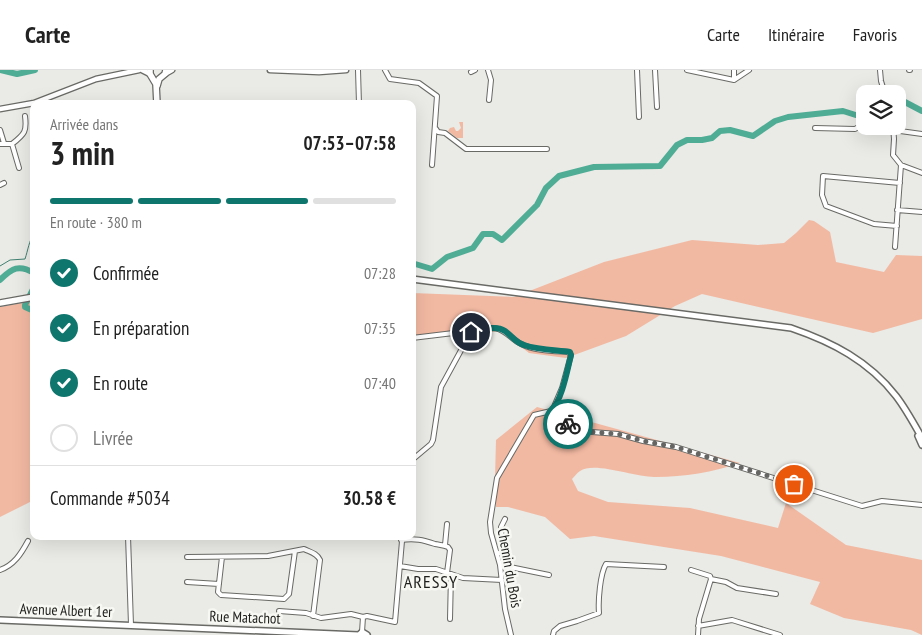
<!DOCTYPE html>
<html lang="fr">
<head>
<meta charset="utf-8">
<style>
  :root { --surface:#fff; --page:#f2f2f2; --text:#222; --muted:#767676; --line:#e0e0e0; --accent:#0f766e }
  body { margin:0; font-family:"PT Sans Narrow",sans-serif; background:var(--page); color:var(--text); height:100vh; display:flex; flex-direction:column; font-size:19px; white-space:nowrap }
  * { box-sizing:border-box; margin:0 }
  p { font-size:16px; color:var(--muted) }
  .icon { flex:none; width:28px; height:28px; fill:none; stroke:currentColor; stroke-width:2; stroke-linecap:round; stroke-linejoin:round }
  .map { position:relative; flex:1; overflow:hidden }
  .side { position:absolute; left:30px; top:30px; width:386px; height:440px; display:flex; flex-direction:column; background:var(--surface); border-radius:10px; box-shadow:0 5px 20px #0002 }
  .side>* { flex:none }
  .controls { position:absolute; left:856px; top:15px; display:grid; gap:10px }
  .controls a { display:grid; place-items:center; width:50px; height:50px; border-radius:10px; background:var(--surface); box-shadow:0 5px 20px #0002; font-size:25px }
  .pin { position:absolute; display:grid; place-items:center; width:42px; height:42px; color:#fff; margin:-21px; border:2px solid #fff; border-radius:50%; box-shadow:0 1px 5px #0007 }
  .courier { position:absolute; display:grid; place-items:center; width:50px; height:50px; margin:-25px; border:4px solid #0f766e; border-radius:50%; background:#fff; color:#222; box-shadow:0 1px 6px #0007 }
  .head em { font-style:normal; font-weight:700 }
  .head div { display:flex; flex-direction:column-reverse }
  .head { display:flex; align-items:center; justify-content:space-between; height:85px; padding:0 20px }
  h1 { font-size:32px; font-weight:700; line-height:38px }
  .bar { display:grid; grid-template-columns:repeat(4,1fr); gap:8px 5px; align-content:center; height:60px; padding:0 20px }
  .bar i { height:6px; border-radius:4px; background:var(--line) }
  .bar .current { background:var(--accent) }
  .bar p { grid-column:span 4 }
  .line { display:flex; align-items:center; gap:12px; padding:0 20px; border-top:1px solid var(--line) }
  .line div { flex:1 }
  ol { padding:0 20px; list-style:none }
  li { display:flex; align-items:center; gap:15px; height:55px }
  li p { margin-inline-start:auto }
  li .icon { padding:5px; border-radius:50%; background:var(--accent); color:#fff; stroke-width:4 }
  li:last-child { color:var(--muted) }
  li i { width:28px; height:28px; border:2px solid var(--line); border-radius:50% }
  header { display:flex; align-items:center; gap:30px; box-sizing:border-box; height:70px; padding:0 25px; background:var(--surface); border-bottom:1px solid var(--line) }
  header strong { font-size:24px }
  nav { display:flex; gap:28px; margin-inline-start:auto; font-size:18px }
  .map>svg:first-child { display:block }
  .green { fill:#f2b9a2 }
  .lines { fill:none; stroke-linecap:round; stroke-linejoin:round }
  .stream { stroke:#408171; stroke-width:1 }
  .river { stroke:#4fac95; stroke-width:6 }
  .minor-casing { stroke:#696a66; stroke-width:6 }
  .tertiary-casing { stroke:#696a66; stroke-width:7 }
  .secondary-casing { stroke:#696a66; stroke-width:8 }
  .primary-casing { stroke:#696a66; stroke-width:8 }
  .minor { stroke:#fff; stroke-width:4 }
  .tertiary { stroke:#fff; stroke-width:4.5 }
  .secondary { stroke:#fff; stroke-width:5 }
  .primary { stroke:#fff; stroke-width:5.5 }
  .done { stroke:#656563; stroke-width:5; stroke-dasharray:0 9 }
  .route { stroke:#0f766e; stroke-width:6 }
  .labels { text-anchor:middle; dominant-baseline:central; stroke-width:5; stroke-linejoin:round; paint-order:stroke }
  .street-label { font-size:15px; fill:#1e1e1c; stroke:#f7f7f3 }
  .quarter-label { font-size:18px; letter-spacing:1px; fill:#1e1e1c; stroke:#f7f7f3 }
</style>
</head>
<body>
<header>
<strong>Carte</strong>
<nav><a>Carte</a><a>Itinéraire</a><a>Favoris</a></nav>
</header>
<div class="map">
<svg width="922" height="565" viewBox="0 0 922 565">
  <rect width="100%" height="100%" fill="#eaeae6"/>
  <!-- green -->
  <path class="green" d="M459,52H463V68H457L448,61L450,58L454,57L456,61H458L461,58Z
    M809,150L814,151L830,162L836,192L884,202L896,185L922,186V249L873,263L702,224L675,236L626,266L566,288L529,283L502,262L481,261L413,270L412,223L514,227L604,192L692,170L758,175L784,173L796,163Z
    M34,231V430L0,447V237Z
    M537,337L740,393C713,402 684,407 656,407C636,408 595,391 580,401C577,403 574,407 572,409L578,421L608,432L690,438L778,458L786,433L846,475L922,490V565L911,560L844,548L810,534L820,512L721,486L594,466L570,469L545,447L508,437H496L495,408L496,370Z"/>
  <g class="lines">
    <!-- stream -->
    <path class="stream" d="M0,196L10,190L25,189C28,180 29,171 34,163"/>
    <!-- river -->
    <path class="river" d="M0,0L17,4L35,0
      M898,31H903L922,41
      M412,193L432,199L447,187L473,178L483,164H493L502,170L537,135L546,118L559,106L594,97L660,96L677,75L687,70H702L712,68L720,61L730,60L753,66L775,51L788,47L843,41L862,47L865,45
      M0,210C12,198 19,194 34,203
      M34,217L25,235V237L34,241"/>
    <defs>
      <path id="minor" d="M358,0L359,34
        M385,0L390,9L419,13L437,26L432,95
        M488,0L491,10L489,30
        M637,0L639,47
        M655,0L657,37
        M687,0L734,10L749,0
        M734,0V10
        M880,0L881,11L885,24
        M909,0H910
        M471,2L475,0
        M893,56L894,69L893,85L901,95L895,177
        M815,58L855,59L865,53
        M436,59L438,62L445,63L466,79H547
        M0,60L4,73
        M893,60L922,64
        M0,74H12C25,64 27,61 25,46
        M12,74L19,98
        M901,95L922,103
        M0,115L4,113
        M897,140L922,142
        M897,156L874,154L826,136L822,125L823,106L900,113
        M412,268L495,258C508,261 510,269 521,274C535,281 553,281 568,282L571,285L562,318L553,339L551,341L534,345L497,408L490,452L491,463L500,495L505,539L511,565
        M551,341L579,361L618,364L643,371L676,377L862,436L882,431L922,435
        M412,390L431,374L433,370L441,317L471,262
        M128,466L131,555
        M401,470C415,468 423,470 435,474C440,475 444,475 448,477L450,480L447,503
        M445,475L447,454
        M498,484L502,481L501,457L505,449
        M187,487L268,486L304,479C310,482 317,483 320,490L313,546
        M222,487L218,522L221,525L284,529L289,524L295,481
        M500,495L549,505
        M400,496L418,499H436L463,508L502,510
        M0,500C14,495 21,484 28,471
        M691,500L710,506L711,509L699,549L698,565
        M711,509L726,512L737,518L776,524
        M187,512L219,514
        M279,541L306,543L321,548L351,544L363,547
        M450,549L451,504
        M698,556L732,550L780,565
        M362,562L363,547L367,546L395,552L402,471L399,466
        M553,565L554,561L560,556L577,551L599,543C598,531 600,504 606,494L664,497"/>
      <path id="tertiary" d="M142,0L150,4
        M270,0L319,2L346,0
        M165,4L172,0
        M0,39L34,33L96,9L139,0"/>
      <path id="secondary" d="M412,209L791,258C832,272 869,291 896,326C906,339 914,354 922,368
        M918,366L922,375
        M0,550L359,565L362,562L367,565"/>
      <path id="primary" d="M150,0V4L156,14L157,34
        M157,16L159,9L165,4L166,0
        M0,233L34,227"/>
    </defs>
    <!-- minor casing -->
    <use href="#minor" class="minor-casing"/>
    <!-- tertiary casing -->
    <use href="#tertiary" class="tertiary-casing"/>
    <!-- secondary casing -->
    <use href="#secondary" class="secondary-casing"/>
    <!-- primary casing -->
    <use href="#primary" class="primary-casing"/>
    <!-- minor -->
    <use href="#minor" class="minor"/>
    <!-- tertiary -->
    <use href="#tertiary" class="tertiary"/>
    <!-- secondary -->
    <use href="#secondary" class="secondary"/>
    <!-- primary -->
    <use href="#primary" class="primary"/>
  </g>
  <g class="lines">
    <!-- done -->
    <path class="done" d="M568,354L579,361L618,364L643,371L676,377L794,414"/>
    <!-- route -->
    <path class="route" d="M471,262C481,259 496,255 505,261C512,266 516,273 524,275C539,280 555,280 570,282L571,285C567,301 562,330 551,341L568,354"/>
  </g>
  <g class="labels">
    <!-- street labels -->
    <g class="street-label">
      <text transform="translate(510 498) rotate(80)">Chemin du Bois</text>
      <text transform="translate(66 540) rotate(2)">Avenue Albert 1er</text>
      <text transform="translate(245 547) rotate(2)">Rue Matachot</text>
    </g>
    <!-- quarter labels -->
    <g class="quarter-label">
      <text x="431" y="511">ARESSY</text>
    </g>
  </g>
</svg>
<div class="controls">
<a><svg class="icon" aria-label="layers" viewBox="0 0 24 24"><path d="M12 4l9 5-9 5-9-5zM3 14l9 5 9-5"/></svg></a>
</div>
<div class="pin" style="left:794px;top:414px;background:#ea580c"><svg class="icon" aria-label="bag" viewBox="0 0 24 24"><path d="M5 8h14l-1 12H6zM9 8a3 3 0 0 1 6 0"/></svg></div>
<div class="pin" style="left:471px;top:262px;background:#1f2937"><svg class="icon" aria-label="home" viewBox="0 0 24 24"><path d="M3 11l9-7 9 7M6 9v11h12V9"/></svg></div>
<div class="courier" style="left:568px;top:354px"><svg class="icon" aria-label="bike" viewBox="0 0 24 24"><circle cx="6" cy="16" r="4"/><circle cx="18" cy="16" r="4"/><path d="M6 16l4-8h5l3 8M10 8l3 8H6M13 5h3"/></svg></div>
<section class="side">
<div class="head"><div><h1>3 min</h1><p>Arrivée dans</p></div><em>07:53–07:58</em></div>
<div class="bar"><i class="current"></i><i class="current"></i><i class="current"></i><i></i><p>En route · 380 m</p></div>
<ol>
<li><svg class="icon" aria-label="check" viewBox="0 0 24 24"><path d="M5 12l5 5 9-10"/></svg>Confirmée<p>07:28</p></li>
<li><svg class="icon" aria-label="check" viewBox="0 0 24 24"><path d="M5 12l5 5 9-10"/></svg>En préparation<p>07:35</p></li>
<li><svg class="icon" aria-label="check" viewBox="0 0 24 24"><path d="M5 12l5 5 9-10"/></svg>En route<p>07:40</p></li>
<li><i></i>Livrée</li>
</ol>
<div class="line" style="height:65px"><div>Commande #5034</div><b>30.58 €</b></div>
</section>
</div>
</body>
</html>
